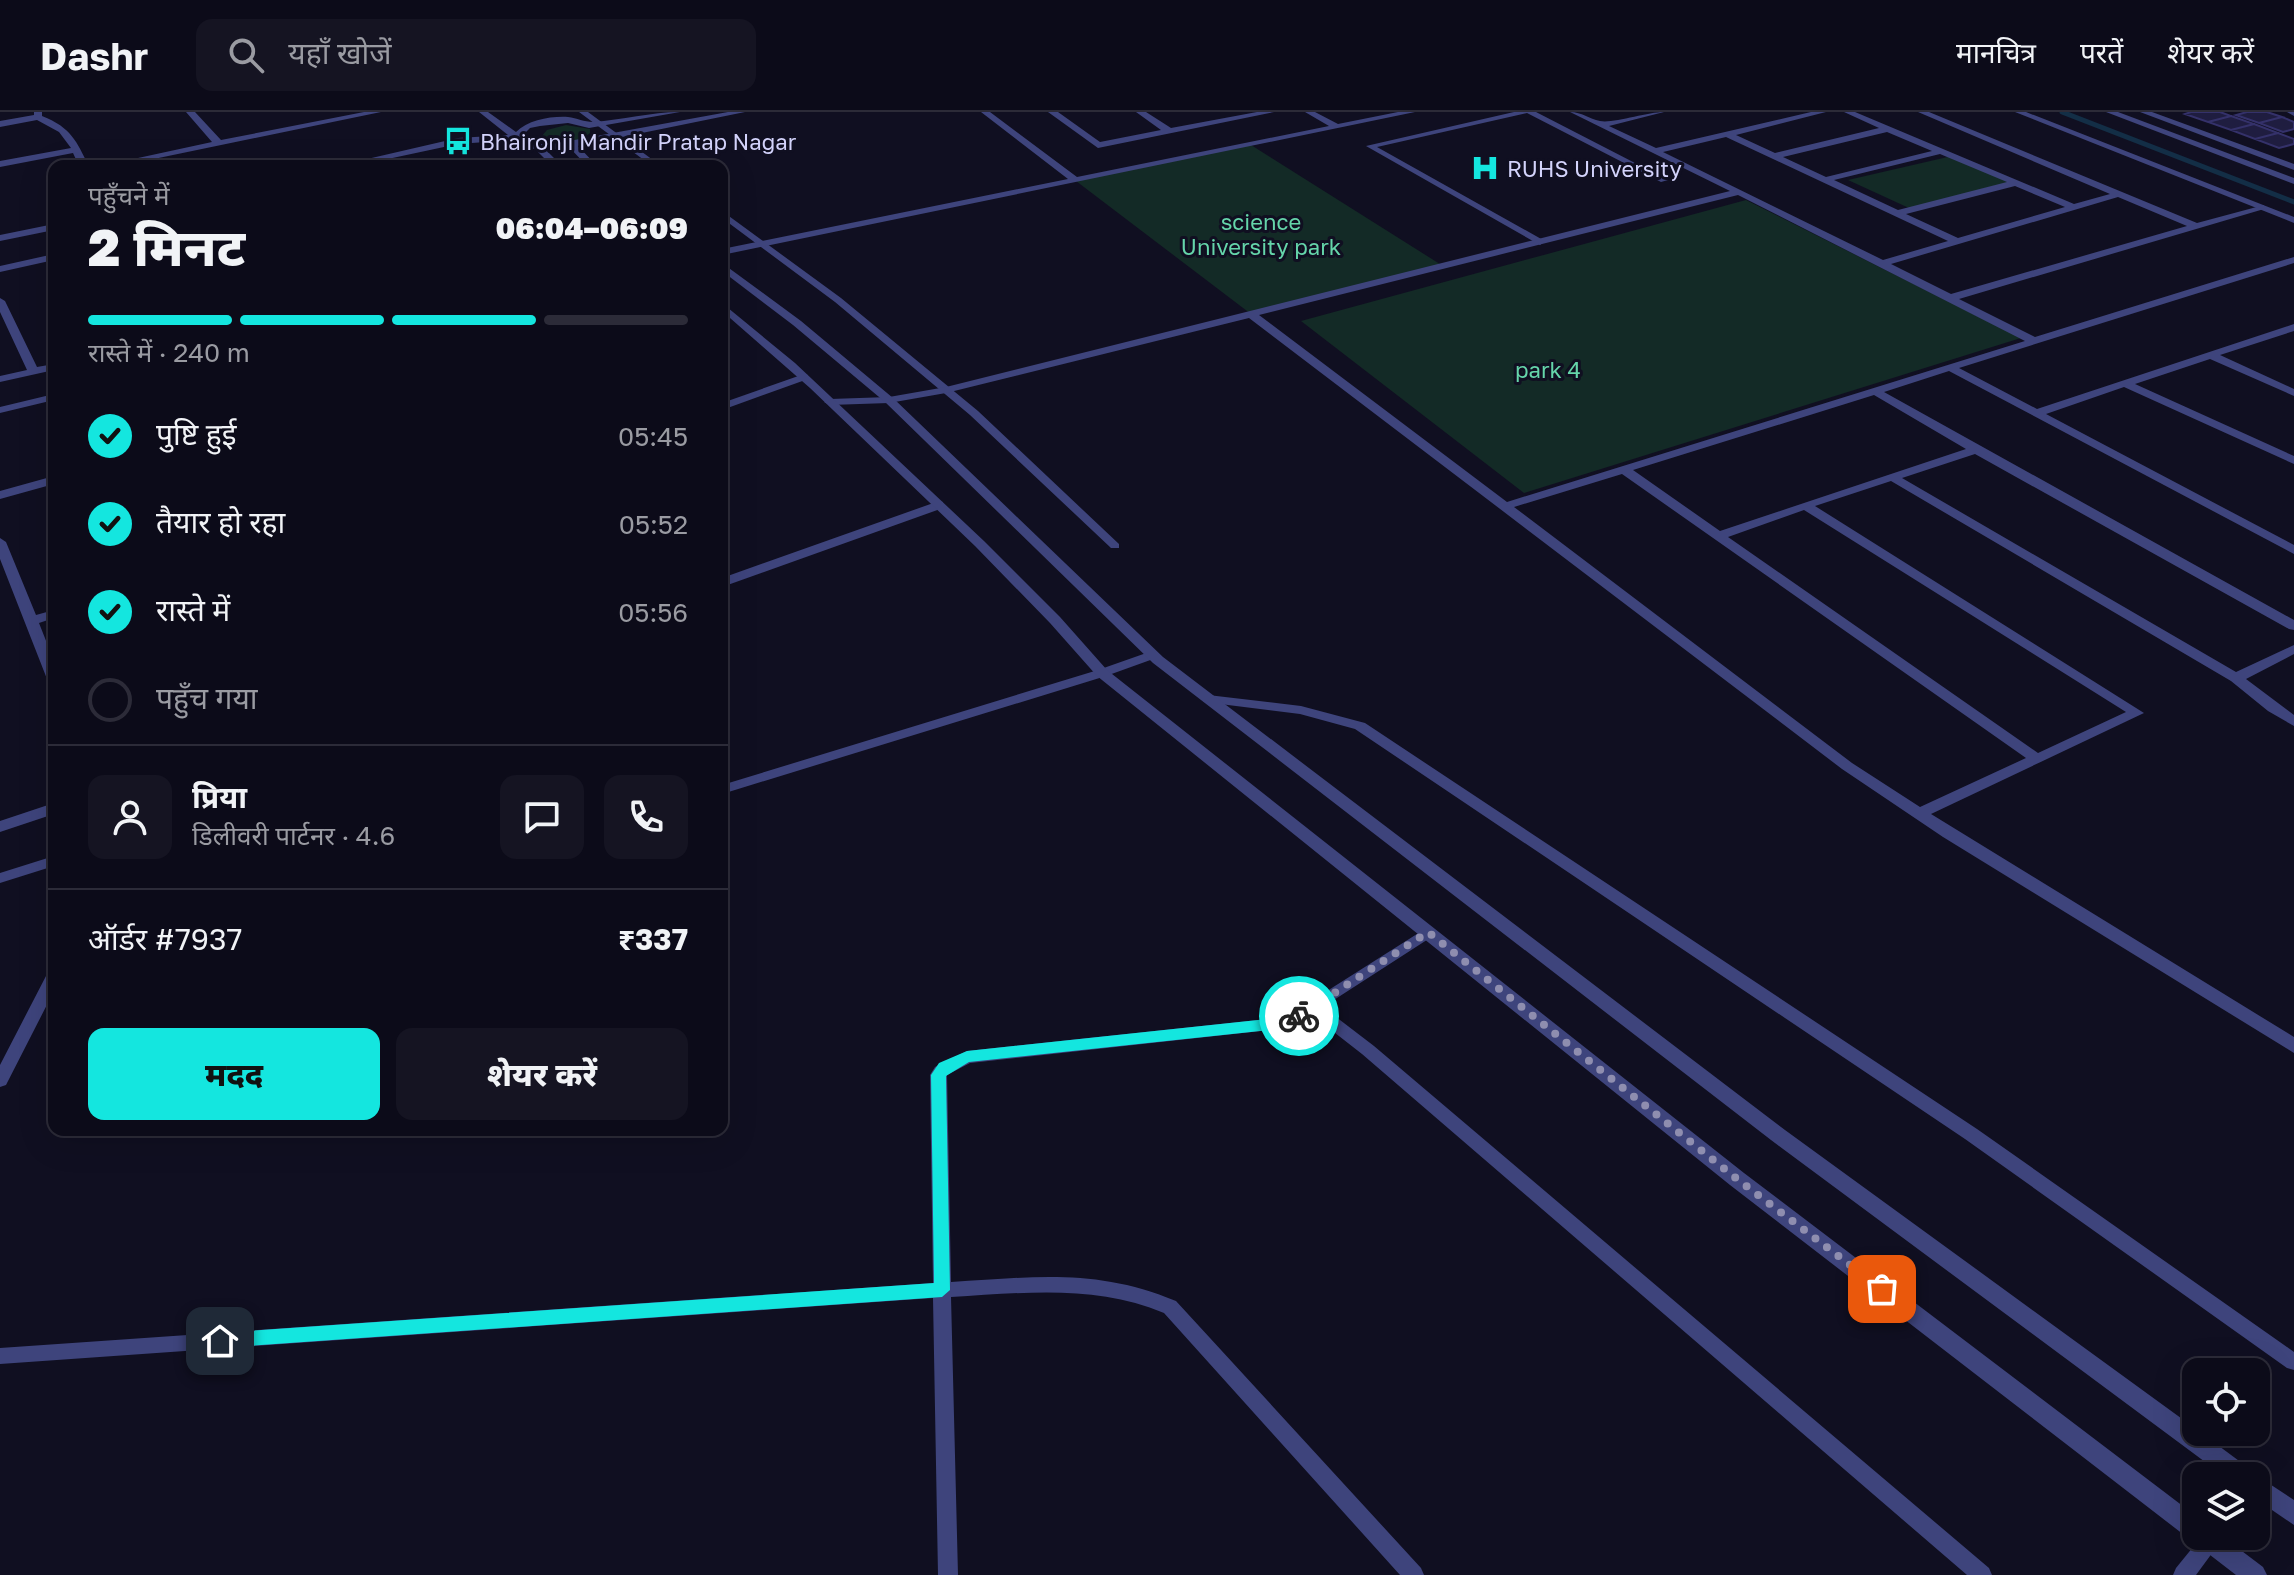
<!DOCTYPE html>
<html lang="hi">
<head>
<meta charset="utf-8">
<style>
  :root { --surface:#0c0b19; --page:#151422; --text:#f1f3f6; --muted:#9a9ba2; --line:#2c2b38; --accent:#14e6df }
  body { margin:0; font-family:"Golos Text","Noto Sans Devanagari",sans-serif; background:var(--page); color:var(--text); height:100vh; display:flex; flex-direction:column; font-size:30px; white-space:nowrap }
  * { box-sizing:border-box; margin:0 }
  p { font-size:26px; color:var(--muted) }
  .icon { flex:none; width:44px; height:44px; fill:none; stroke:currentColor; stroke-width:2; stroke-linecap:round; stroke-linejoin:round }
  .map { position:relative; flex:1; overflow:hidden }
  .details { position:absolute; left:48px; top:48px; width:680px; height:976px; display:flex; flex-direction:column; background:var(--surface); border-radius:16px; box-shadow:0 8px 32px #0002,0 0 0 2px var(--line) }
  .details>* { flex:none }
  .tools { position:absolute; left:2182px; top:1246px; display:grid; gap:16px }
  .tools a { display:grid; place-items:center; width:88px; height:88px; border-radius:16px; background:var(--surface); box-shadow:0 8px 32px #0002,0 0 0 2px var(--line); font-size:40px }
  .pin { position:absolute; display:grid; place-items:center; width:68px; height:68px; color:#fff; margin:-34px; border-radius:16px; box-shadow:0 4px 12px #0006 }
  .courier { position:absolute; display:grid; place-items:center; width:80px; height:80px; margin:-40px; border:6px solid #14e6df; border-radius:50%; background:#fff; color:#222; box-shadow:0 2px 10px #0007 }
  .summary em { font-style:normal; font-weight:800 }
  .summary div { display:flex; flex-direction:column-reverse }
  .summary { display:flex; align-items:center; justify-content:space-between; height:136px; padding:0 40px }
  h1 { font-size:52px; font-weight:800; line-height:60px }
  .bar { display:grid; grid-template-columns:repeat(4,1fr); gap:12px 8px; align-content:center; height:96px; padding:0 40px }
  .bar i { height:10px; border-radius:6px; background:var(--line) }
  .bar .current { background:var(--accent) }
  .bar p { grid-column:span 4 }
  .line { display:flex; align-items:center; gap:20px; padding:0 40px; border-top:2px solid var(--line) }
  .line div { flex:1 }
  .round { display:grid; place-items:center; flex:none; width:84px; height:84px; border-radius:16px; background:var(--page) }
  ol { padding:0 40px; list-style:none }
  li { display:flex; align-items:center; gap:24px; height:88px }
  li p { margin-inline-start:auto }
  li .icon { padding:8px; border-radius:50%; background:var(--accent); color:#111; stroke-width:4 }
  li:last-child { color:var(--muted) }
  li i { width:44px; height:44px; border:4px solid var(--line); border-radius:50% }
  .action { display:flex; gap:16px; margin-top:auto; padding:16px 40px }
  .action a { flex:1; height:92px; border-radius:16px; background:var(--accent); color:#111; font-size:32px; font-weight:800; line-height:92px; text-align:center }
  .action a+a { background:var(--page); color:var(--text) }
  header { display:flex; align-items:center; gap:48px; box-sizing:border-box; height:112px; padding:0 40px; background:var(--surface); border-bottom:2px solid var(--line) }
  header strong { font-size:38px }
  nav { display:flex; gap:44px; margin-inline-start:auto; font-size:28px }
  .search { width:560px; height:72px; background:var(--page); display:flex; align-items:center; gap:20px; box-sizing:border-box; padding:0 28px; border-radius:16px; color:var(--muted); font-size:30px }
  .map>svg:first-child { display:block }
  .green { fill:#132a26 }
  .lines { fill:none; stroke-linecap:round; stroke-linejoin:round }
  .stream { stroke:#132e46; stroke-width:5 }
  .building { fill:#1f1d40; stroke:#34316a; stroke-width:2 }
  .service { fill:#3e447c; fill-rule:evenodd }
  .minor { fill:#3e447c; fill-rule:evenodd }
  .tertiary { fill:#3e447c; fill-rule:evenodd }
  .route { fill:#14e6df }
  .done { stroke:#8f8eaf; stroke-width:8; stroke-dasharray:0 14.4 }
  .labels { text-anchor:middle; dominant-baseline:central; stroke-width:6; stroke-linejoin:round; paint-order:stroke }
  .far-poi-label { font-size:22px; fill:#d3d3fb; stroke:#100f21; text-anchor:start }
  .far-park-label { font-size:22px; fill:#65d5aa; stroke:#100f21 }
</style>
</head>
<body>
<header>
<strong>Dashr</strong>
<div class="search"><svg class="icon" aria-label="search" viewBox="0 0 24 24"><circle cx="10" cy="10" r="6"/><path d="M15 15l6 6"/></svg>यहाँ खोजें</div>
<nav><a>मानचित्र</a><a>परतें</a><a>शेयर करें</a></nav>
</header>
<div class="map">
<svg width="2294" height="1463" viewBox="0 0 2294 1463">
  <rect width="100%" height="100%" fill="#100f21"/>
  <!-- green -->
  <path class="green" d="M566,13L590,17V21C578,33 555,34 541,25L547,18Z
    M1251,33L1443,154L1251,202L1076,69Z
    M1952,44L2010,70L1909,96L1848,68Z
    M1746,88L2021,226L1524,381L1301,209Z"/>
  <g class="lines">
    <!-- stream -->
    <path class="stream" d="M2062,0L2294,90"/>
  </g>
  <!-- building -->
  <path class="building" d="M2191,0H2220L2231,4L2208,10L2185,2Z
    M2247,0H2267L2282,5L2259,11L2236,3Z
    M2231,4L2254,12L2231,18L2208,10Z
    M2282,5L2294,10V17L2283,20L2259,11Z
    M2254,12L2278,21L2255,27L2231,18Z
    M2278,21L2294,27V32L2279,36L2255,27Z"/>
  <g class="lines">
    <!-- service -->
    <path class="service" d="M579,0H588L661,54H652Z
      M1514,0H1536L1668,68L1661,70L1527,1L1377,35L1543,128L1544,130L1540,133L1366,34Z
      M2015,0H2026L2294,105V111Z
      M722,99L841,186L978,299L1119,432V436H1111L970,303L835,190L722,106Z
      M1152,539L1158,543L1156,546L1106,564L722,682V673L1098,558Z
      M1208,583L1301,594L1365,611L1977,1017L2294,1240V1258L2287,1256L1965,1027L1355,617L1300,602L1204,590L1202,587Z
      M54,744V754L0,771V761Z
      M1428,815L1433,816L1435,820L1433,824L1323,895L1374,934L1989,1456L1992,1463H1967L1362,942L1312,903L1289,916L970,951L947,963L951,1170C1034,1165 1097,1156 1176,1189L1421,1456L1424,1463H1400L1164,1201C1096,1172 1023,1181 951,1185L958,1463H938L933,1186L0,1252V1236L933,1171L930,963L935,955L967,939L1286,905Z
      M54,858V879L6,973L0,975V953L46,864L49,860Z
      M2202,1424H2219L2221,1429L2196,1463H2173L2176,1456Z"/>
    <!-- minor -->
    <path class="minor" d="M34,0H42V4C72,16 76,29 89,54H79L73,41L0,55V49L71,36L59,20L37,8L0,15V9L34,3Z
      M186,0H195L221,28L364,0H381L120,54H101L212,30Z
      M981,0H990L1077,65L1329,14L1305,0H1315L1338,12L1398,0H1415L722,143V137L1068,67Z
      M1048,0H1058L1100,30L1161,18L1136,0H1146L1171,16L1257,0H1274L1098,36Z
      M1570,0C1582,0 1589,7 1600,9C1612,12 1647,0 1664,0L1609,14L1656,36L1811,0H1826L1736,23L1775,41L1879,16L1844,0H1855L2074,92L2110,82L1918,0H1929L2197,111L2264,93V97L1959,187L2035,225L2294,145V151L1959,256L2037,297L2294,212V219L2220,243L2294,277V284L2210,247L2135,272L2294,344V352L2124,275L2046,302L2294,433V442L1949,259L1884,280L2294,508V518L2289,517L1975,342L1902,366L2236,560L2294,533V542L2246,567L2294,603V614L2268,599L2231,569L1891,369L1815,394L2144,601L1931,702L2294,925V941L1943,725L1842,657L1249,206L946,281L889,291L830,293L824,290L830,287L889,285L946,275L1730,79ZM1887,20L1932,39L1826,65L1783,45ZM1726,25L1948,129L1883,148L1663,40ZM1940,42L2007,70L1898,98L1834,68ZM2015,74L2065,95L1958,126L1906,102ZM1738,83L2025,229L1507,390L1259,203ZM2118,85L2187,114L1951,182L1891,152ZM1874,283L1966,337L1720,419L1633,358ZM1622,362L2026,646L1920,695L1852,651L1514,395ZM1804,398L2126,600L2038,641L1728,425Z
      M2287,0H2294V4Z
      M54,142V148L0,160V154Z
      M0,186L5,189L37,255L54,252V258L0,270V264L27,258L0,200Z
      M804,262L808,263V267L722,298V291Z
      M54,282V288L0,301V295Z
      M54,364V372L0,387V379Z
      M939,389L943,390V396L722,475V466Z
      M0,426L6,430L36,503L54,498V506L39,511L54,549V571L47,567L0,447Z
      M54,691V702L0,720V709Z"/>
    <!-- tertiary -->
    <path class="tertiary" d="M479,0H488L516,20C528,8 551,4 568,5C577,6 584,10 593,10C622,8 651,0 680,0L589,16L568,11L540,14L530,16L521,25L524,30L547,33L728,0H745L578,34L597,54H587L569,35L547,39L562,54H552L535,37L518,34L514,28L458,32L355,54H337L458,26L508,23Z
      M2106,0H2118L2294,66V72Z
      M2140,0H2152L2294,52V58Z
      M54,112V118L0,129V123Z
      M722,151L801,209L893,286L1163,545L1785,1018L2196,1317V1320H2200L2250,1357L2253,1364H2224L1771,1028L1153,551L885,290L793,213L722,159Z
      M722,191L795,251L984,429L1060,505L1107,558L1744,1061L2196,1404V1424H2222L2263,1455L2267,1463H2236L1730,1073L1097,564L1050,511L975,434L810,276L722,199Z
      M2256,1363L2294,1388V1413L2256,1387Z"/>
  </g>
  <!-- route -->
  <path class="route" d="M1299,899L1306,904L1289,916L969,950L946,964L950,1178L942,1185L220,1236L211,1229L220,1221L934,1171L931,963L939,951L967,939L1286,905Z"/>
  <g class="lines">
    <!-- done -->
    <path class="done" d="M1299,904L1428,820L1737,1067L1882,1177"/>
  </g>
  <!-- icons -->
  <defs>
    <symbol id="bus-bare" viewBox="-9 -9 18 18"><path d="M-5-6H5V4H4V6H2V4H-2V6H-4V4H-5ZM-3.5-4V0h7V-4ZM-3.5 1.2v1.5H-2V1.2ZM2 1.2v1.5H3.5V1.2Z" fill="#14e6df" stroke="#100f21" stroke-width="2.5" paint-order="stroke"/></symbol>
    <symbol id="hospital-bare" viewBox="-9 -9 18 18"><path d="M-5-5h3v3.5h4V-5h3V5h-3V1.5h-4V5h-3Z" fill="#14e6df" stroke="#100f21" stroke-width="2.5" paint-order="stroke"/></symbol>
  </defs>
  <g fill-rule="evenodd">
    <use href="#bus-bare" x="438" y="9" width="40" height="40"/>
    <use href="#hospital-bare" x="1465" y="36" width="40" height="40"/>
  </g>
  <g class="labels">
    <!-- far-poi labels -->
    <g class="far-poi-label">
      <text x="480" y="29">Bhaironji Mandir Pratap Nagar</text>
      <text x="1507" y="56">RUHS University</text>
    </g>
    <!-- far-park labels -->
    <g class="far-park-label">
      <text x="1261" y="109">science<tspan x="1261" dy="25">University park</tspan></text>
      <text x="1548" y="257">park 4</text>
    </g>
  </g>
</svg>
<div class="tools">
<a><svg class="icon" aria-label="locate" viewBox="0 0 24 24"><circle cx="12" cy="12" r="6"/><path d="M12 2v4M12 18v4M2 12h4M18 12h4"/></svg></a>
<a><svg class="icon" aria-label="layers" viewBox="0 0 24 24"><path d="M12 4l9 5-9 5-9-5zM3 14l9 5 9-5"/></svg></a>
</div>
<div class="pin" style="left:1882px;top:1177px;background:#ea580c"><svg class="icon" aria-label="bag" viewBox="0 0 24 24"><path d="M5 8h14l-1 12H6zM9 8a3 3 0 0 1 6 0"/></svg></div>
<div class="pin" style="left:220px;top:1229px;background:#1f2937"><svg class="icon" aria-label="home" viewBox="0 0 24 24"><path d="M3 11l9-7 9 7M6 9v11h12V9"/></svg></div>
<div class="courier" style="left:1299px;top:904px"><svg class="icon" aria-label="bike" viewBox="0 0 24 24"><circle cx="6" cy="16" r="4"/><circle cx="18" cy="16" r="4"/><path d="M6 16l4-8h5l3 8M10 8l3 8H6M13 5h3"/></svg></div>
<section class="details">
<div class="summary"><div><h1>2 मिनट</h1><p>पहुँचने में</p></div><em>06:04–06:09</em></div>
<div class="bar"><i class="current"></i><i class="current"></i><i class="current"></i><i></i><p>रास्ते में · 240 m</p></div>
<ol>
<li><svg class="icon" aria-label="check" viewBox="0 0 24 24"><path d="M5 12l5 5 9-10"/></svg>पुष्टि हुई<p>05:45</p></li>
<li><svg class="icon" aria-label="check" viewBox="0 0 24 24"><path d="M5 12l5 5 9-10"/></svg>तैयार हो रहा<p>05:52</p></li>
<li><svg class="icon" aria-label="check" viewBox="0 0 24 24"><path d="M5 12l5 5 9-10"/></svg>रास्ते में<p>05:56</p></li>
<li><i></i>पहुँच गया</li>
</ol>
<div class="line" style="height:144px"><a class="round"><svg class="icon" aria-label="person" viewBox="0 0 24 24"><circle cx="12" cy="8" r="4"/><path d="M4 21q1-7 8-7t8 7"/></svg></a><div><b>प्रिया</b><p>डिलीवरी पार्टनर · 4.6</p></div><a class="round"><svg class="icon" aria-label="chat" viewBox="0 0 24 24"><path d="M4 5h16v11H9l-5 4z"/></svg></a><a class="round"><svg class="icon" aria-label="phone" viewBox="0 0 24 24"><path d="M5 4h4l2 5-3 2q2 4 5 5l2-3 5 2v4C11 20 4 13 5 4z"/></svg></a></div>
<div class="line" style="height:104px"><div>ऑर्डर #7937</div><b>₹337</b></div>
<div class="action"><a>मदद</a><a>शेयर करें</a></div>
</section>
</div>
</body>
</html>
